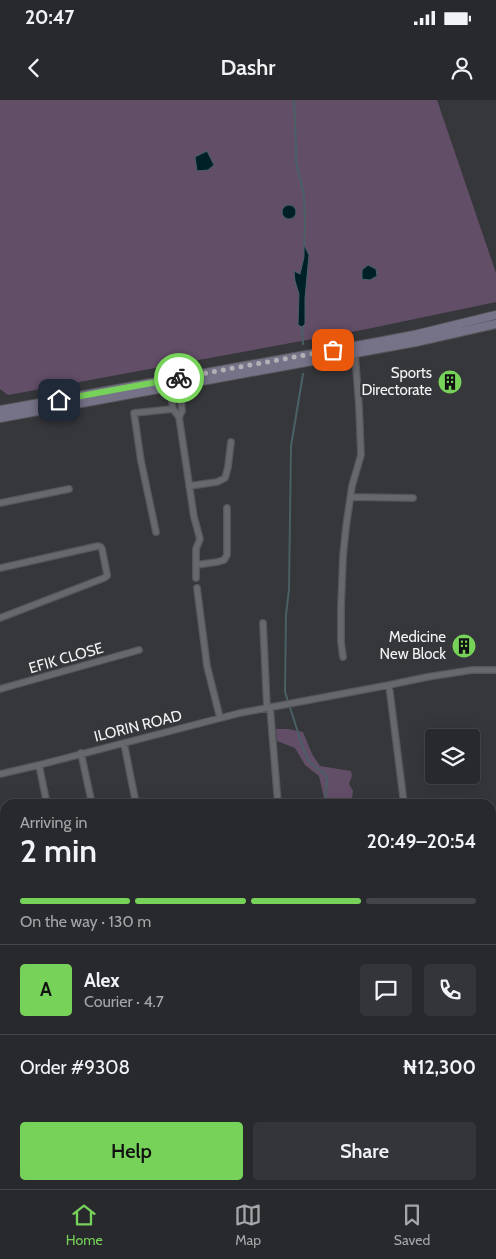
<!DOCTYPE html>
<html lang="en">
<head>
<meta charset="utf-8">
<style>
  :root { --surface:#28292c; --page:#343538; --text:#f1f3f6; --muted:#a5a6a9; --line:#444548; --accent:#77d259 }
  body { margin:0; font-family:Cabin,sans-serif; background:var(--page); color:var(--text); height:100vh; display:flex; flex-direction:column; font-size:19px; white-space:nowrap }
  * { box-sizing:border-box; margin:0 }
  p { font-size:16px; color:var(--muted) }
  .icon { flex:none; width:28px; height:28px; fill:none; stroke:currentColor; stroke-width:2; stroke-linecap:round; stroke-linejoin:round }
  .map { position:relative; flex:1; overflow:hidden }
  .panel { position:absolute; left:0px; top:699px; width:496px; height:391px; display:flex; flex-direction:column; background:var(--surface); border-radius:15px 15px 0 0; box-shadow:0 5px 20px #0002,0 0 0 1px var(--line) }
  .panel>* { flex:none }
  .buttons { position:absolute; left:425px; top:629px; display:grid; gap:10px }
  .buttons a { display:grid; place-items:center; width:55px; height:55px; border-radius:5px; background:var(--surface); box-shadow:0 5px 20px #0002,0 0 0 1px var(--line); font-size:25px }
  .pin { position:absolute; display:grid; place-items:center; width:42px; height:42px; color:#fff; margin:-21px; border-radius:10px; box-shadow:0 2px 8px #0006 }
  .courier { position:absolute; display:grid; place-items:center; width:50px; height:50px; margin:-25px; border:4px solid #77d259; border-radius:50%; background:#fff; color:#222; box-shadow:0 1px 6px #0007 }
  .overview em { font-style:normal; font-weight:600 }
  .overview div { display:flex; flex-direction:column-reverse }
  .overview { display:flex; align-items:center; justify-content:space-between; height:85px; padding:0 20px }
  h1 { font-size:32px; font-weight:600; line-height:38px }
  .bar { display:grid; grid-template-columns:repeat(4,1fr); gap:8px 5px; align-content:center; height:60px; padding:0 20px }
  .bar i { height:6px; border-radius:4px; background:var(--line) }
  .bar .on { background:var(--accent) }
  .bar p { grid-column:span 4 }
  .line { display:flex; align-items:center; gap:12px; padding:0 20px; border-top:1px solid var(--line) }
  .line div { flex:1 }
  .round { display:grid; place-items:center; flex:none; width:52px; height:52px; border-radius:5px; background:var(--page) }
  .button { display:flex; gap:10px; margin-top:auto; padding:10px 20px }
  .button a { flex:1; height:58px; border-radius:5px; background:var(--accent); color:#111; font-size:20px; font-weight:600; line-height:58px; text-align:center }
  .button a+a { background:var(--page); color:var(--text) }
  .status { display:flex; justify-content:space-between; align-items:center; height:35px; padding:0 25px; background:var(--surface); direction:ltr }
  .status svg { height:14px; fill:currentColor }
  header { display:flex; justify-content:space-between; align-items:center; height:65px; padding:0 20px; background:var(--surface); font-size:22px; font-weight:600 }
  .dock { display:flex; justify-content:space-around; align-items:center; height:70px; border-top:1px solid var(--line); background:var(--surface); font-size:14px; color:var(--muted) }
  .dock a { display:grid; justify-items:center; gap:2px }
  .dock .on { color:var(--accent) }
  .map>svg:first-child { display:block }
  .green { fill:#634e68 }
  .water { fill:#002027; stroke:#496065 }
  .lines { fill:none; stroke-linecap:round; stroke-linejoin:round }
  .stream { stroke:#496065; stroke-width:2 }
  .street-casing { stroke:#555659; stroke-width:8 }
  .secondary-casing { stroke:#555659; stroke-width:10 }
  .street { stroke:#66686c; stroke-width:5.5 }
  .secondary { stroke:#767389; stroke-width:8 }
  .done { stroke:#b1b2b5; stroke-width:5; stroke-dasharray:0 9 }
  .route { stroke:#77d259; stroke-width:6 }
  .labels { text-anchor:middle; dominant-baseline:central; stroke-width:5; stroke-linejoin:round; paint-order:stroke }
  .poi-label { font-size:15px; fill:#f3f4f6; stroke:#36373b; text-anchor:end }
  .street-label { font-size:15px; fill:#f3f4f6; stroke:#36373b }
</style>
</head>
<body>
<div class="status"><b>20:47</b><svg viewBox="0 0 49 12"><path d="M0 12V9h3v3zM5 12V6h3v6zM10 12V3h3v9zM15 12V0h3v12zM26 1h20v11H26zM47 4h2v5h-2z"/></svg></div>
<header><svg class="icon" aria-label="back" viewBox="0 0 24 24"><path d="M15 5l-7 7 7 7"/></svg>Dashr<svg class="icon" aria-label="person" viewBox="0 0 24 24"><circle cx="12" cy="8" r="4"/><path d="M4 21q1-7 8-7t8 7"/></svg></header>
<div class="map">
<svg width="496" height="1089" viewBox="0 0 496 1089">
  <rect width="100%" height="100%" fill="#36373b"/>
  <!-- green -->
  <path class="green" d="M0,0H437L496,173V202L367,229L8,295L0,289Z
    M276,629H288L303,632L312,654L320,666L351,671L352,676L349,684L353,691L351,704H321L324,698L319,676L305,665L295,648L277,641Z"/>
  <!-- water -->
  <path class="water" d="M207,51L214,65L208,70L197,71L195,57Z
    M282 112a7 7 0 1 1 14 0a7 7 0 1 1-14 0Z
    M304,145L309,155L305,198V224L302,227L298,225L299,194L295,181L294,171L300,174L304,157Z
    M368,165L376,169L377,176L370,180L362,179V170Z"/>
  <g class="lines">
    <!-- stream -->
    <path class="stream" d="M294,0L296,43V62L304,95L305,125L304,145
      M302,227L303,244
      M303,274L291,346L289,489L286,515L285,592L303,648L310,663L325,674L327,678L325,704
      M390,1085L391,1089"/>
    <defs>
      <path id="street" d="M180,285L182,311L179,317L194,417L200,439L196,449V478
        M170,287L173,309L179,317
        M189,386L217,382L225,378L228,367L231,342
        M351,397L413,398
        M0,403L69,389
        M156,432L141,361L134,313L173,309
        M196,465L217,462L224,460L227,455V408
        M0,468L98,446L101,447L102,449L107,474V476L104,478L0,518
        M197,488L207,566L220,618
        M263,523L267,608
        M343,557L341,542V507L343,456L346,427L352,386L361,355L359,306L355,254
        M389,585L404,704
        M0,589L139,550
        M270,607L278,704
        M124,643L136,704
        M81,653L92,704
        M39,665L47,704
        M0,674L39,665L240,613L389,585L427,577L472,570H496
        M0,850H5
        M491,972L496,971
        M0,995L5,994
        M491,1044L496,1043
        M0,1057L5,1056
        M48,1085L49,1089
        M91,1085L92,1089
        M143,1085V1089
        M249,1085L250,1089
        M322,1085L323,1089
        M436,1085L438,1089
        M481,1085L484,1089"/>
      <path id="secondary" d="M0,310L372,243L414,235L496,215
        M0,318L416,242L496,224"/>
    </defs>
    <!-- street casing -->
    <use href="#street" class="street-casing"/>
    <!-- secondary casing -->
    <use href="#secondary" class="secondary-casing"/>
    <!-- street -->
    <use href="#street" class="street"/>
    <!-- secondary -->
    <use href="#secondary" class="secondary"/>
  </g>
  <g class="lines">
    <!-- done -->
    <path class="done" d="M179,278L333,250"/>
    <!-- route -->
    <path class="route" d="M59,300L179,278"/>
  </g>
  <!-- icons -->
  <defs>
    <symbol id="building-disc" viewBox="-11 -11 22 22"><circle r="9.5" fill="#77d259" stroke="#36373b"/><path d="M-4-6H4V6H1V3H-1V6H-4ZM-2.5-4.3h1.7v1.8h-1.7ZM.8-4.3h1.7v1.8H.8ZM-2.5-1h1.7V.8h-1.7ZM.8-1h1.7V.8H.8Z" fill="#111"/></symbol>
  </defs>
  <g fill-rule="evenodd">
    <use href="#building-disc" x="436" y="268" width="28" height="28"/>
    <use href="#building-disc" x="450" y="532" width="28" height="28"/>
  </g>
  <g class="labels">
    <!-- poi labels -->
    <g class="poi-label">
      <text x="432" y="273">Sports<tspan x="432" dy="17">Directorate</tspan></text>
      <text x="446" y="537">Medicine<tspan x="446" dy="17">New Block</tspan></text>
    </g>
    <!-- street labels -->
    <g class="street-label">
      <text transform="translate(66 558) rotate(-16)">EFIK CLOSE</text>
      <text transform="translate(138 626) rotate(-14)">ILORIN ROAD</text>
    </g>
  </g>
</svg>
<div class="buttons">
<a><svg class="icon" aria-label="layers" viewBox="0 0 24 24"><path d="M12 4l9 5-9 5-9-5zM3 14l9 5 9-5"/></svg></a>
</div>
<div class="pin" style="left:333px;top:250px;background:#ea580c"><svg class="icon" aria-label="bag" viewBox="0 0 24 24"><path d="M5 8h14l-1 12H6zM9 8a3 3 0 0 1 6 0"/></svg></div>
<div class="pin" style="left:59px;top:300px;background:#1f2937"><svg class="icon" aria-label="home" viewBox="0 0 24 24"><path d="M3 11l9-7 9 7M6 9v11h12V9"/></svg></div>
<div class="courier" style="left:179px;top:278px"><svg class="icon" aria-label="bike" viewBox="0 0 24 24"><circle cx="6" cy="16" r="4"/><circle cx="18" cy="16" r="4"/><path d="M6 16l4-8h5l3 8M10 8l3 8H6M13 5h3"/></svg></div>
<section class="panel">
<div class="overview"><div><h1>2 min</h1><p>Arriving in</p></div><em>20:49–20:54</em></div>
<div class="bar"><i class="on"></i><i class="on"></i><i class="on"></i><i></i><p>On the way · 130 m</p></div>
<div class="line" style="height:90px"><b class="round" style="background:var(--accent);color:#111">A</b><div><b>Alex</b><p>Courier · 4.7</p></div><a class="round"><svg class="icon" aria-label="chat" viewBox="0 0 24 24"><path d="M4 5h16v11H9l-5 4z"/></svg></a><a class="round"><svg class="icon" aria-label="phone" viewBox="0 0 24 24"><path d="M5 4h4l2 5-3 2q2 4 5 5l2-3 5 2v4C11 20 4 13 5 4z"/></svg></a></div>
<div class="line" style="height:65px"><div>Order #9308</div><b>₦12,300</b></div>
<div class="button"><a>Help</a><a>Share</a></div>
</section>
</div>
<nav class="dock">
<a class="on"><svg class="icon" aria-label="home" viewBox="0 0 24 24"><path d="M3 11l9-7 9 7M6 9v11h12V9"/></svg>Home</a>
<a><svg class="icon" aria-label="map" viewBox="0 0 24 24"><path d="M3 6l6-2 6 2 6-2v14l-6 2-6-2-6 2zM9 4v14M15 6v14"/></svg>Map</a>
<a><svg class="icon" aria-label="saved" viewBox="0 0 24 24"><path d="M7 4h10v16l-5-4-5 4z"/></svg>Saved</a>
</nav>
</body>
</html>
